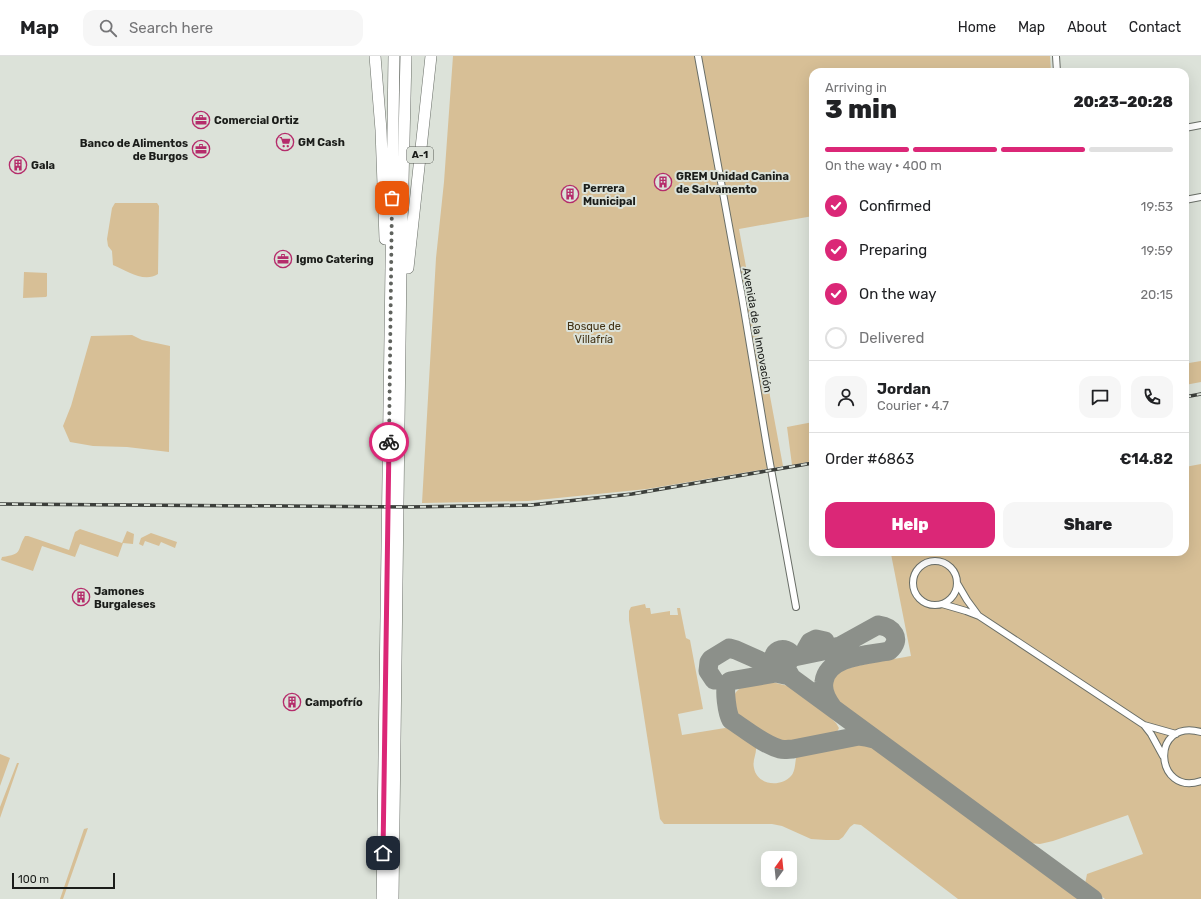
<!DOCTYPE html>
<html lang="en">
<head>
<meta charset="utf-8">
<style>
  :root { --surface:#fff; --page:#f6f6f6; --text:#202124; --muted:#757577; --line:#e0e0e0; --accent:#db2777 }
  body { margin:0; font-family:Rubik,sans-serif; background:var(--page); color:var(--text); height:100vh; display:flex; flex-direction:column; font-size:15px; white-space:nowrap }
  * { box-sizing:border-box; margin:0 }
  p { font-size:13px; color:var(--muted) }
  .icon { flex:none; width:22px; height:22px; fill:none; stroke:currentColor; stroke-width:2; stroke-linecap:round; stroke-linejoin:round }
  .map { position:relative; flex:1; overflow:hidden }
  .details { position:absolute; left:809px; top:12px; width:380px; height:488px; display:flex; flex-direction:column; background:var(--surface); border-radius:12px; box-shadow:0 4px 16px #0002 }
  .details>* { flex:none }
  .needle { width:26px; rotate:15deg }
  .tools { position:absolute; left:761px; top:795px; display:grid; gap:8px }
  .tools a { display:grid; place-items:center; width:36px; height:36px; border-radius:8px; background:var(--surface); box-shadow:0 4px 16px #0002; font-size:20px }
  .scale { position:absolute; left:12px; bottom:10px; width:103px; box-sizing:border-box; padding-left:4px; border:2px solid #1b1d1a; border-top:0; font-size:11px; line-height:14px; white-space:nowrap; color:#1b1d1a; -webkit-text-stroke:3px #dce2d9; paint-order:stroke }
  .pin { position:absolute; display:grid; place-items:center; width:34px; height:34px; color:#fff; margin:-17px; border-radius:8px; box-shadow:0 2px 6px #0006 }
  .courier { position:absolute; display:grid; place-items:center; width:40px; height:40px; margin:-20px; border:3px solid #db2777; border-radius:50%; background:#fff; color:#222; box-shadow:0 1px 5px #0007 }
  .overview em { font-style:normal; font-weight:800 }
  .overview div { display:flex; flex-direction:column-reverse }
  .overview { display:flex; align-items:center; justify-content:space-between; height:68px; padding:0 16px }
  h1 { font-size:26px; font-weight:800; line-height:30px }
  .bar { display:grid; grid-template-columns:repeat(4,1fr); gap:6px 4px; align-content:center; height:48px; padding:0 16px }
  .bar i { height:5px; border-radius:3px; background:var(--line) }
  .bar .on { background:var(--accent) }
  .bar p { grid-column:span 4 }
  .line { display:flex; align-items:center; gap:10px; padding:0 16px; border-top:1px solid var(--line) }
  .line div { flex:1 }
  .round { display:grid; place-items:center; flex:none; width:42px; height:42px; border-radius:12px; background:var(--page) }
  ol { padding:0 16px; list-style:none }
  li { display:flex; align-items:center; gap:12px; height:44px }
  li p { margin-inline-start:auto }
  li .icon { padding:4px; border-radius:50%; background:var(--accent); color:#fff; stroke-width:4 }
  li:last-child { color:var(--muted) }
  li i { width:22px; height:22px; border:2px solid var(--line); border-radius:50% }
  .primary-button { display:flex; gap:8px; margin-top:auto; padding:8px 16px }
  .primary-button a { flex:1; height:46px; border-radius:12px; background:var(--accent); color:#fff; font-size:16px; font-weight:800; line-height:46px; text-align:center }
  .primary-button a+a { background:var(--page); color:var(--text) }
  header { display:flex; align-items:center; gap:24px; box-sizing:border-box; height:56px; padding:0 20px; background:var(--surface); border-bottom:1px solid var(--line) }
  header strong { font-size:19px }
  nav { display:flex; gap:22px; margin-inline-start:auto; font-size:14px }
  .search { width:280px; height:36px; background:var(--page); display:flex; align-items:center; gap:10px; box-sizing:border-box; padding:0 14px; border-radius:12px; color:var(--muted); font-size:15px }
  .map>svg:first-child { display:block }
  .green { fill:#d7bf96 }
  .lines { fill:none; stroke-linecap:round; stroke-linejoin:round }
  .taxiway { stroke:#8c908a; stroke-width:19 }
  .minor-casing { stroke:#696e67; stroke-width:8 }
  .motorway-casing { stroke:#696e67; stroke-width:12 }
  .minor { stroke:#fff; stroke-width:6 }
  .motorway { stroke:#fff; stroke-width:11 }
  .rail-casing { stroke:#3c3f3b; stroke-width:3.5 }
  .rail { stroke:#dce2d9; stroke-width:2; stroke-dasharray:6; stroke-linecap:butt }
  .done { stroke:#5f625d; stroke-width:4; stroke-dasharray:0 7.2 }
  .route { stroke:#db2777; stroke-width:5 }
  .labels { text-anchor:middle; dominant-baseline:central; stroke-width:4; stroke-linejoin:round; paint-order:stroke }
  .shield { fill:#dce2d9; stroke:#555853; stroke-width:1 }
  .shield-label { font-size:10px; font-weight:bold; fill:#1b1d1a }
  .poi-label { font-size:11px; font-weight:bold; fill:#1b1d1a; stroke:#dce2d9; text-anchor:start }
  .park-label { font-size:11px; fill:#433315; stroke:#dce2d9 }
  .street-label { font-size:11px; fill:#1b1d1a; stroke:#dce2d9 }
</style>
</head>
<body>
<header>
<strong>Map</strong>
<div class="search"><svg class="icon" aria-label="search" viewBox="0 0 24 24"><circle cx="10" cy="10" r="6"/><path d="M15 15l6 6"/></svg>Search here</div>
<nav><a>Home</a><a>Map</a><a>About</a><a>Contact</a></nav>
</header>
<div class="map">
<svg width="1201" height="843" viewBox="0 0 1201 843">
  <rect width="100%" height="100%" fill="#dce2d9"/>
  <!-- green -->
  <path class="green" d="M453,0H1050L1051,16H813V160L739,173L783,410L647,433L528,445L422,447L436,202L444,126Z
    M115,147H157L159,150L158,218C144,227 127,215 113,209L112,195L108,190L107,183L112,152Z
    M24,216L47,217V240L46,241L23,242Z
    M132,279L142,284L170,290L169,396L127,391L93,390L70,386L63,370L71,350L91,280Z
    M1201,305V326L1185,329V317L1189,307Z
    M813,366V405L792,409L787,371Z
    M1201,408V843H1105L1085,828L1087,818L1143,798L1128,759L1053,785L1040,788L1029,787L839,646C831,637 829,624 840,616C850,609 896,603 911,600L891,498L907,496H1185V411Z
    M80,473L122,487L127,475L134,478L133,488L123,487L118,501L80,488L75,501L42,490L33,515L1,504L2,501C24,498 16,495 25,480H28L69,494L75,476Z
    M151,477L177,486L175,492L161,486L159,490L145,485L143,490L139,488L141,482Z
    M645,548L646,552H650L651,558L670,555V559H678L677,552H680L686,582L690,584L703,653L678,658L682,679L725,672C738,673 747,682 756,690C757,698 752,704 754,712C757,729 780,732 791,720C795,716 795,708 796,702L800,699L862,687L870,690L1078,843H958L861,769L854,768L850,771L843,781L839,784H826L811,783L782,770L772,768H664L660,763L629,564V555L631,551Z
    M772,626L788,630L830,661L836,667L839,672L837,676L834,679L789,687H781L775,685L744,666L738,660L734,640L736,636L741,631Z
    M0,698L10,702L0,730Z
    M17,707H19L0,762V751Z
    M88,772L63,843H60L84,773Z"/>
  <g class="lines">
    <!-- taxiway -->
    <path class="taxiway" d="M785,617C782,614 777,612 775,609C768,596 785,586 794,601L828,594L825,585L816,583L810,586L806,593
      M785,619L776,617L730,625L727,628C724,634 727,657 731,664C745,673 764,689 780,693C784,694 789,693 793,693L859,680L866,681L874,683
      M792,622C786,613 784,609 793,601L840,590L878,569C893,571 903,583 889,595C868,599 827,600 824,626C822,636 827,644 833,652
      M714,624L708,615L709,606L711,603L729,592L736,594L781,614L1093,843"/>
    <defs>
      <path id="minor" d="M698,0L742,241L767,391L796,551
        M1056,0L1057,16
        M1185,72L1201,69
        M1185,144L1201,141
        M913 527a22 22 0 1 1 44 0a22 22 0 1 1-44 0Z
        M957,527L967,544L978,559
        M942,548L966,555L979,560L1144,669L1151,678L1163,700
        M1144,669L1176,678
        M1201,676C1149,662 1155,741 1201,725"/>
      <path id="motorway" d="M375,0L381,74L385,183
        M408,212L431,0
        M382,843L394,0
        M393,843L401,209L406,0"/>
    </defs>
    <!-- minor casing -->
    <use href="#minor" class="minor-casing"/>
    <!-- motorway casing -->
    <use href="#motorway" class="motorway-casing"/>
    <!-- minor -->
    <use href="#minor" class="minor"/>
    <!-- motorway -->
    <use href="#motorway" class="motorway"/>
    <defs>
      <path id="rail" d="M1185,341L1201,338
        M0,448L409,451L531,449L632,438L813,407"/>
    </defs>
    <!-- rail casing -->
    <use href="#rail" class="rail-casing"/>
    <!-- rail -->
    <use href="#rail" class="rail"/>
  </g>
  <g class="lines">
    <!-- done -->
    <path class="done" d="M389,386L392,142"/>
    <!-- route -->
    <path class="route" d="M383,797L389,386"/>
  </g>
  <!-- icons -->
  <defs>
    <symbol id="office-ring" viewBox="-11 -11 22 22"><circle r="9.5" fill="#dce2d9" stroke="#b52c6b" stroke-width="1.5"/><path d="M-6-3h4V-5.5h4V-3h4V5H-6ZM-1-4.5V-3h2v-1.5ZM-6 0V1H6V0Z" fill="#b52c6b"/></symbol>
    <symbol id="supermarket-ring" viewBox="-11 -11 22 22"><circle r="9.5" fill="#dce2d9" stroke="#b52c6b" stroke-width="1.5"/><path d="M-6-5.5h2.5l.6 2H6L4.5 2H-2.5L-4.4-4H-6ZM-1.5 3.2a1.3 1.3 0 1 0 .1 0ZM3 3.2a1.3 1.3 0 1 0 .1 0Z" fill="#b52c6b"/></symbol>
    <symbol id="building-ring" viewBox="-11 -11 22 22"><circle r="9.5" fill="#dce2d9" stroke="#b52c6b" stroke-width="1.5"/><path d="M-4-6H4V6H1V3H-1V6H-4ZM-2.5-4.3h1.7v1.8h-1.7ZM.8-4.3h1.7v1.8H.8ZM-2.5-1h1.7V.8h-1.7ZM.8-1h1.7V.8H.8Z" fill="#b52c6b"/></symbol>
  </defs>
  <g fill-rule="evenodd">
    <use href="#office-ring" x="191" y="54" width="20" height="20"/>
    <use href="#supermarket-ring" x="275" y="76" width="20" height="20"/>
    <use href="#office-ring" x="191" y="83" width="20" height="20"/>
    <use href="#building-ring" x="8" y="99" width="20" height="20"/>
    <use href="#building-ring" x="653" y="116" width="20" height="20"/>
    <use href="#building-ring" x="560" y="128" width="20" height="20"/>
    <use href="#office-ring" x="273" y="193" width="20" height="20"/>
    <use href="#building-ring" x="71" y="531" width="20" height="20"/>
    <use href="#building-ring" x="282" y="636" width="20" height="20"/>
  </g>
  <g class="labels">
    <!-- shield labels -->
    <rect class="shield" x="407" y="91" width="26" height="16" rx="3"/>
    <g class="shield-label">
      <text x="420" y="99">A-1</text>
    </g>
    <!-- poi labels -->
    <g class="poi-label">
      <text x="214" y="64">Comercial Ortiz</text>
      <text x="298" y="86">GM Cash</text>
      <text x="188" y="87" text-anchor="end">Banco de Alimentos<tspan x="188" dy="13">de Burgos</tspan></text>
      <text x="31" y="109">Gala</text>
      <text x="676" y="120">GREM Unidad Canina<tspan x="676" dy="13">de Salvamento</tspan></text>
      <text x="583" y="132">Perrera<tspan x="583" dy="13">Municipal</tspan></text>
      <text x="296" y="203">Igmo Catering</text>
      <text x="94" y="535">Jamones<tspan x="94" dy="13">Burgaleses</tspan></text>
      <text x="305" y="646">Campofrío</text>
    </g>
    <!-- park labels -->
    <g class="park-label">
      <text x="594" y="270">Bosque de<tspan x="594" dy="13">Villafría</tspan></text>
    </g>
    <!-- street labels -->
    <g class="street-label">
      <text transform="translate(757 274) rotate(80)">Avenida de la Innovación</text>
    </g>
  </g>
</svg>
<div class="tools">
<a><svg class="needle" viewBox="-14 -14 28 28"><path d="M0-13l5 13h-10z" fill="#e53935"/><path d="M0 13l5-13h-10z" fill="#757577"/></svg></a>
</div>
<div class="scale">100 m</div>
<div class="pin" style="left:392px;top:142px;background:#ea580c"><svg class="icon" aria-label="bag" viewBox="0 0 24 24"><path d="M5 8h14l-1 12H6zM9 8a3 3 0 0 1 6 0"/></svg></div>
<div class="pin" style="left:383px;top:797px;background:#1f2937"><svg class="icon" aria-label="home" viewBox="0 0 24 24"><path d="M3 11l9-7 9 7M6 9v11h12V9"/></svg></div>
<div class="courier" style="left:389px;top:386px"><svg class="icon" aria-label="bike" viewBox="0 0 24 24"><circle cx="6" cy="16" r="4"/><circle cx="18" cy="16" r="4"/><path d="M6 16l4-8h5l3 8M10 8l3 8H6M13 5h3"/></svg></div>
<section class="details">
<div class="overview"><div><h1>3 min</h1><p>Arriving in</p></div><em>20:23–20:28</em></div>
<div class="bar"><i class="on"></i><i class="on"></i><i class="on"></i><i></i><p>On the way · 400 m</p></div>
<ol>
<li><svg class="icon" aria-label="check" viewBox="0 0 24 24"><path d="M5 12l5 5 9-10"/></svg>Confirmed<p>19:53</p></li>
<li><svg class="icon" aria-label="check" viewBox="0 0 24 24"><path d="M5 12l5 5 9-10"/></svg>Preparing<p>19:59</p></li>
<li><svg class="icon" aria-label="check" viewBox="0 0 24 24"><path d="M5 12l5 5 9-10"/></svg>On the way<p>20:15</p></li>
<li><i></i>Delivered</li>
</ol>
<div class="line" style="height:72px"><a class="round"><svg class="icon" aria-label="person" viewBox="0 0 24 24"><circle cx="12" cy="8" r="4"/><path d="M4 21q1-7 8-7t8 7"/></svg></a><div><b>Jordan</b><p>Courier · 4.7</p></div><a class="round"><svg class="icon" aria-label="chat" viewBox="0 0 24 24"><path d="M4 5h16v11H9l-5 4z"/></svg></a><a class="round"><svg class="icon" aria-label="phone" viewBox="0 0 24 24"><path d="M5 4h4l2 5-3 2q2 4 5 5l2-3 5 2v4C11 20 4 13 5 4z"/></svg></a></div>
<div class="line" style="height:52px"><div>Order #6863</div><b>€14.82</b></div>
<div class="primary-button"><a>Help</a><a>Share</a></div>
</section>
</div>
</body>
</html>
